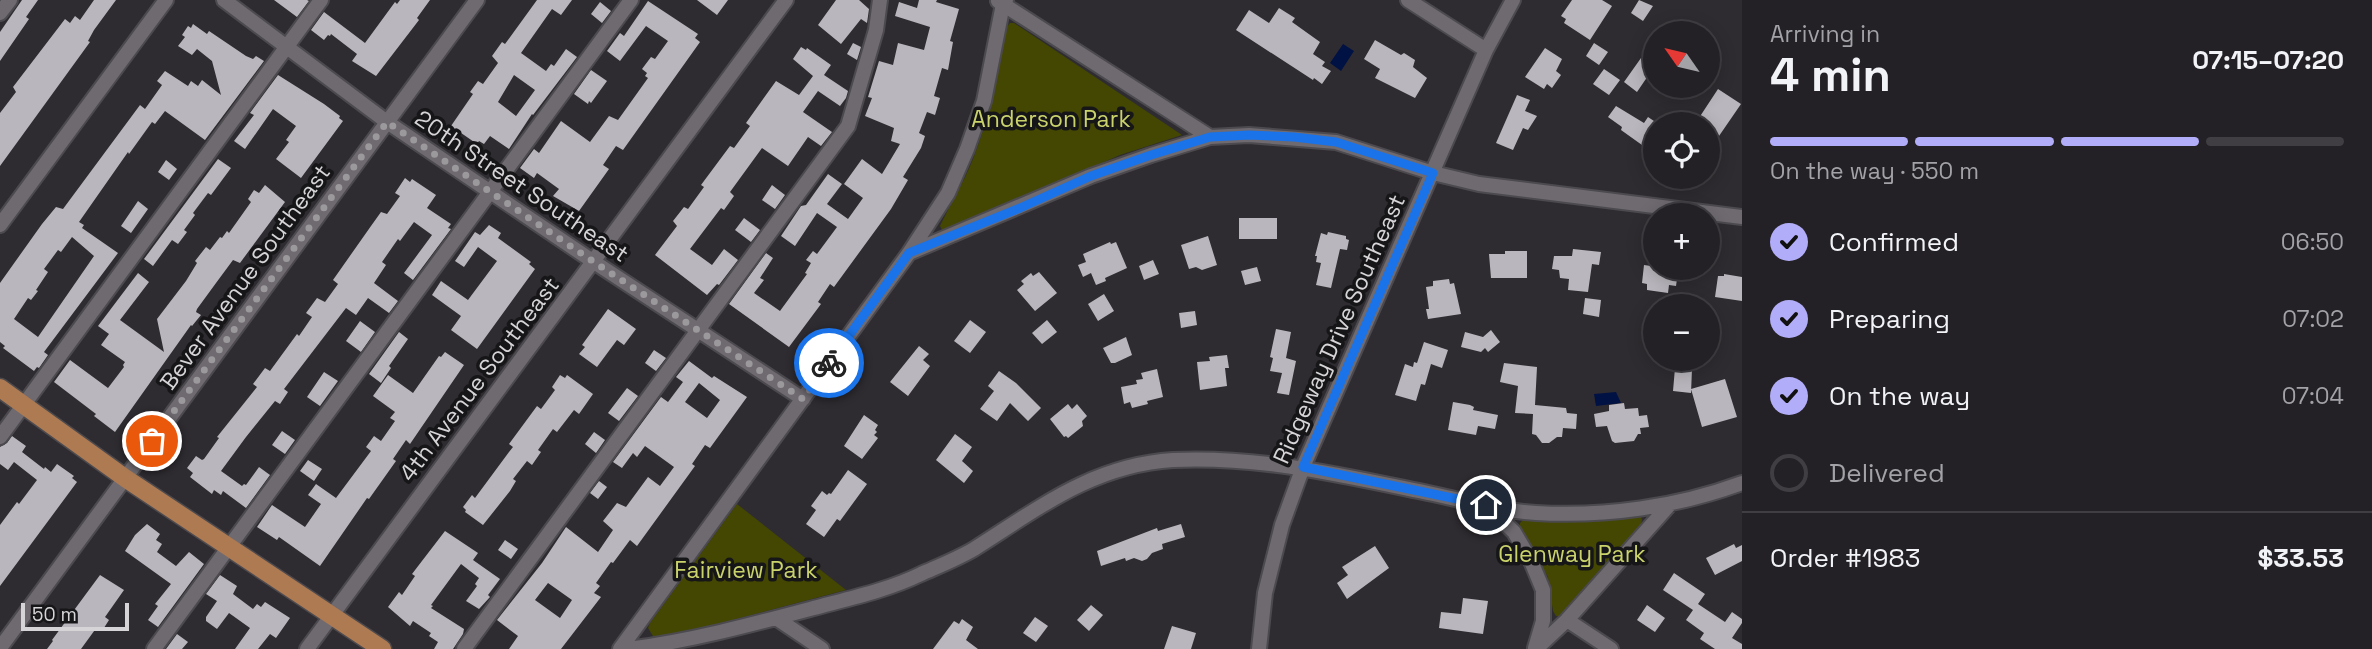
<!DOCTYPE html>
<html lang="en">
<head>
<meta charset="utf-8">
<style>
  :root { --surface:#232125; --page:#2f2e32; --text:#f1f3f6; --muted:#a3a3a7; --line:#403e42; --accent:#b2adf9 }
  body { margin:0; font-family:"Space Grotesk",sans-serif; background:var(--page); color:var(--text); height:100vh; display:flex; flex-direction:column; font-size:26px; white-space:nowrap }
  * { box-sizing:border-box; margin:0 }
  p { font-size:23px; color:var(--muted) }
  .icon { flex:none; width:38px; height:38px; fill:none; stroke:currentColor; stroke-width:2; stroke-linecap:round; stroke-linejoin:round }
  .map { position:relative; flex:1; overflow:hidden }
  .details { display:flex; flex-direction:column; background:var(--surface); width:630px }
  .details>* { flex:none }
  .needle { width:46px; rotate:304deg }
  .fabs { position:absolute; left:1643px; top:21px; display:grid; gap:14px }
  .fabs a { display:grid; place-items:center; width:77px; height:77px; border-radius:50%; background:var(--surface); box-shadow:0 4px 18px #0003,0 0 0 2px var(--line); font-size:35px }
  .scale { position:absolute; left:21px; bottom:18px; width:108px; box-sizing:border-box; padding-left:7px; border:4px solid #d6d4d7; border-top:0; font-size:19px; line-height:24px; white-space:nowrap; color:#d6d4d7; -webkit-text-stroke:5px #161517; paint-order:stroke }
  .pin { position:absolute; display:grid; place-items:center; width:60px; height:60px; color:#fff; margin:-30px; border:4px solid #fff; border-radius:50%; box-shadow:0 2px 7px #0007 }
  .courier { position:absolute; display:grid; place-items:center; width:70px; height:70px; margin:-35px; border:5px solid #1a73e8; border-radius:50%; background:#fff; color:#222; box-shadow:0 2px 9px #0007 }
  .head em { font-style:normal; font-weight:600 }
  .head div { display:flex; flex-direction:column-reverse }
  .head { display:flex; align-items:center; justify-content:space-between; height:119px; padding:0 28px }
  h1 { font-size:46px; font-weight:600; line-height:52px }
  .bar { display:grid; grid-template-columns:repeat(4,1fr); gap:10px 7px; align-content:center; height:84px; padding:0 28px }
  .bar i { height:9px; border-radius:5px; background:var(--line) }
  .bar .current { background:var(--accent) }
  .bar p { grid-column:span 4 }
  .line { display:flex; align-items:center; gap:18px; padding:0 28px; border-top:2px solid var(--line) }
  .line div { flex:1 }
  ol { padding:0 28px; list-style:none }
  li { display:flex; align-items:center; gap:21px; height:77px }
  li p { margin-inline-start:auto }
  li .icon { padding:7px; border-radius:50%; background:var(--accent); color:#111; stroke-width:4 }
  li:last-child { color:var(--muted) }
  li i { width:38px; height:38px; border:4px solid var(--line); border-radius:50% }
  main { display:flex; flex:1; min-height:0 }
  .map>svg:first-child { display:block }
  .green { fill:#434702 }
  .water { fill:#014 }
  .building { fill:#bab6bd; fill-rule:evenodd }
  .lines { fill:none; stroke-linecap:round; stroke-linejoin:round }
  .minor-casing { stroke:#4c4a4e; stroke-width:18 }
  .major-casing { stroke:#4c4a4e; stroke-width:21 }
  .minor { stroke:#6e6a70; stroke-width:14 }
  .major { stroke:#ae7a51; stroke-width:18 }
  .done { stroke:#9c999d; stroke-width:7; stroke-dasharray:0 12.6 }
  .route { stroke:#1a73e8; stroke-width:9 }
  .labels { text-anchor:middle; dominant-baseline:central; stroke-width:7; stroke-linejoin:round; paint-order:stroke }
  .park-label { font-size:23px; fill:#cad36b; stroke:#161517 }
  .street-label { font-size:23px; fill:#d6d4d7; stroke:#161517 }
</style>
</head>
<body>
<main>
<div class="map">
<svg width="1742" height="649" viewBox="0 0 1742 649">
  <rect width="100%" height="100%" fill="#2f2c31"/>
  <!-- green -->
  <path class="green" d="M1010,23H1014L1182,135L1120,155L944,233L940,226C951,203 964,182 973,159C990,116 999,73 1006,28Z
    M737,504L846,590L669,637L653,636L648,628L650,623Z
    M1636,516H1640L1642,519L1641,527L1571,604L1559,616H1556L1553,611L1548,577L1520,528V523L1524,519L1570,522Z"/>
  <!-- water -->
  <path class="water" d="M1343,44L1354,51L1341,71L1330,63Z
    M1616,392L1621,403L1596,406L1594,394Z"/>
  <!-- building -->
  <path class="building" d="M22,0H38L26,17L29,19L0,61V32Z
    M94,0H116L94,30L88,41L90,42L0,166V113L16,92L13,87L65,19L70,23L75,16L80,20Z
    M274,0H307L309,1L297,17Z
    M400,0H430L417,18L419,20L376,76L352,61L357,54L331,34L330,36L328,35L324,40L311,30L324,12L365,43L395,2L397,4Z
    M537,0H572L561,15L552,9L521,53L546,71L551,64L554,66L566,49L577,57L533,115L532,114L509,149L490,136L484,144L479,141L477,144L451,126L473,94L470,92L478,81L483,84L498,63L492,56L502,42L505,44ZM514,75L535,90L516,116L498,102Z
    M697,0H728L717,15Z
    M836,0H859L869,9L867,23L861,19L841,44L818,25Z
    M919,0H937L936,2L959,9L950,41L953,42L948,70L942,68L934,96L940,98L935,115L927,112L919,133L925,136L921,148L903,177L908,180L891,209L834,287L830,284L818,302L821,304L789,347L729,304L766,253L773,258L760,278L764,280L754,293L780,311L807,274L805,273L811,263L806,260L813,251L817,254L837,227L817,213L795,246L781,236L801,206L806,205L828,174L842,184L827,204L848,219L863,198L844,184L862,159L882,174L900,144L891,141L894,128L865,116L872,98L868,97L879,61L893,65L898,43L924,50L930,27L895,16L899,2L917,8Z
    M1572,0H1602L1612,6L1590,40L1564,23L1566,19L1561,16Z
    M1639,0L1653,6L1643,21L1631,13Z
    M648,1L698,34L695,38L700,42L623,150L616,146L603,165L609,169L579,211L553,196L559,189L537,173L534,178L520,168L534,149L539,153L561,121L590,142L609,116L618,120L648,78L645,76L647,73L642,69L651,57L655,59L668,41L646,26L620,61L607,51L620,33L624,36Z
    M600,2L611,11L602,23L591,14Z
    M1279,8L1295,18L1292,22L1320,42L1313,54L1325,62L1322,66L1331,71L1322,84L1314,78L1313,80L1236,30L1249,10L1269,23Z
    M193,24L207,34L209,31L246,56L253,59L256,56L264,61L205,140L165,111L155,124L152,122L129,154L128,152L79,222L84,225L82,228L118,253L44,352L48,355L39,368L37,367L34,371L3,348L5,346L0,342V283L42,224L56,207L63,209L140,105L145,109L162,85L157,81L165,71L188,86L191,81L198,86L202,80L221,95L212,61L197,49L192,55L178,46L185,37L182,35L188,26L191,28ZM72,237L94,256L38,337L14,319L28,298L31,300L38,291L36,290L48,272L44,269L58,250L61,252Z
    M1375,40L1401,55L1404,53L1415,60L1413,67L1427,78L1415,98L1375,78L1380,69L1364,59Z
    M853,43L861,47L857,60L847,54Z
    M1594,43L1608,52L1599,65L1586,56Z
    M801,47L806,50L807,48L831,65L824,75L848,91L846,98L840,106L818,91L803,112L832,132L821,146L808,137L788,166L762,148L730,192L734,196L724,210L721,208L690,249L712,265L724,249L738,260L719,285L717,284L707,295L655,255L677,226L673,221L684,207L688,209L704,187L701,185L730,146L734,148L750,126L746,123L776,81L799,95L813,76L793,59Z
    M1545,48L1562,59L1556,71L1561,75L1552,88L1547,84L1544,89L1525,77Z
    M1641,58L1654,67L1637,92L1624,82Z
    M1604,69L1620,80L1609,95L1593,84Z
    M591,70L607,81L591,103L589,101L588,104L574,94Z
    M278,75L324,104L340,116L339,118L343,121L301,178L276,159L289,142L286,140L296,126L273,109L245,149L234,141L254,115L250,113Z
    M1718,89L1741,104L1708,152V124H1695Z
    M1517,95L1530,100L1525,111L1537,116L1528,130L1523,128L1513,150L1496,143Z
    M1616,106L1644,123L1648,117L1657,123L1642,145L1621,130L1622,127L1608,117Z
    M218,159L231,168L211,195L208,193L193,213L195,215L184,230L187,232L178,244L172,240L153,266L144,259Z
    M166,160L177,169L169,180L158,172Z
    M405,178L410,182L412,179L436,195L427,208L451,224L448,228L451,229L413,280L404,273L432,235L414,222L400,241L398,239L382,262L386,265L374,283L398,301L389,313L368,298L356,315L346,308L284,389L288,392L280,404L275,401L246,437L221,471L242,486L244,484L246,485L259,467L270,475L246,508L223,491L221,495L214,490L212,494L190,477L193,473L187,468L196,456L202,460L204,459L219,438L217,437L257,387L253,384L265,368L270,371L297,334L299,336L312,317L306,313L317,298L325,302L338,284L333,280L371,226L381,212L387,214L400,196L395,193Z
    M265,185L285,202L240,263L233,260L216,283L197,309L196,312L201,315L192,326L191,325L115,432L94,416L96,414L54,382L70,360L108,388L124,367L123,365L125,362L101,345L109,334L98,326L138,273L149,282L120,320L164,352L157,319L186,281L197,263L195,261L206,247L210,250L220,237L222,238L227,231L229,233L251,202L248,199L254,190L259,193Z
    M772,185L785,195L775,209L762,200Z
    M138,201L148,209L131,233L121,226Z
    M744,218L760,230L751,242L735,230Z
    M1239,218H1277V239H1239Z
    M489,225L501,233L498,238L531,262L529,264L535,269L477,349L451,330L461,316L432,295L441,281L468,300L497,261L478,247L464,267L455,261L475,232L480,235Z
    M1328,232L1346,236V239L1349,240L1347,250L1340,249L1331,288L1316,285L1321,263L1316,262L1317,256H1315L1321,233L1327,235Z
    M1208,236L1217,265L1202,270L1196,267L1189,269L1181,245Z
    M1110,242L1111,244L1116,242L1127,268L1105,278L1106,281L1096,285L1091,273L1083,277L1078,265L1086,262L1083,254Z
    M1573,249L1601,252L1599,265L1592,264L1588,292L1568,290L1569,279L1560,278L1559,270L1552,269L1554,256H1572Z
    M1505,251H1527V278H1491L1489,254H1505Z
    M1153,260L1159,274L1144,280L1139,266Z
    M1644,265L1672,269L1671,271L1678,272L1676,286L1669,285L1668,293L1647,290V284L1642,283Z
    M1257,267L1261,281L1245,285L1241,271Z
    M1039,272L1057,293L1035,311L1017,290L1024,284L1021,281L1031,273L1033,276Z
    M1724,274L1742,277V301L1715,297L1718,276H1724Z
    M1449,279L1450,284L1454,283L1461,314L1428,319L1426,309H1429L1426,287L1433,286V281Z
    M1104,294L1114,311L1098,321L1088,304Z
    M1585,298L1601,300L1599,317L1583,314Z
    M608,309L636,329L624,345L617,340L597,367L579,354L585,347L582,345Z
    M1195,311L1197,325L1181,328L1179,313Z
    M970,320L986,332L970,353L954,341Z
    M1047,320L1057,332L1042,344L1032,333Z
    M360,321L375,332L361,352L346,341Z
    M1276,329L1291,332L1286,358L1296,361L1289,395L1277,393L1282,373L1270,371L1273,358L1270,357Z
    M1491,330L1500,342L1488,352L1485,348L1481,352L1461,347L1465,332L1483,337Z
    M399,332L408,339L389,366L391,368L381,383L369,374Z
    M1126,337L1132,355L1115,363H1111L1103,348Z
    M1424,342L1448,350L1442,368L1431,364L1425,385L1421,384L1416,401L1395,395L1405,364L1413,367L1414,362L1417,363Z
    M919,346L929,354L923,360L930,366L908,396L890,382Z
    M654,350L666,358L656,371L645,363Z
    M445,352L464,365L410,444L406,440L393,459L396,461L369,499L367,498L320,566L279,537L277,540L257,527L272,505L305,527L321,504L308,495L316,484L336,498L371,451L366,447L374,436L381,441L395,421L390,418L395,412L373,396L388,375L413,393L439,356L441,357Z
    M1227,355L1229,368H1225L1227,386L1200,390L1197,362L1210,361L1209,357Z
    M689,361L712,378L714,376L747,397L710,448L705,445L692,464L695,466L637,546L630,540L613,563L611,562L596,583L600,586L594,593L601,597L561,649H509L518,636L497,620L542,563L566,527L598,552L613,530L603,521L617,503L626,507L648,477L660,486L674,467L645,446L637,457L633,453L622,468L613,462L661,397L668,402L683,382L676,377ZM699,383L720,400L707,418L685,402ZM548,583L572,600L560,618L535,600Z
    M1504,363L1537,367L1535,405L1566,408L1567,413L1577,414L1576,429L1563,428L1562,437H1557L1549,443H1542L1536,435L1532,434L1533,414L1515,413L1518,386L1500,382Z
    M1675,368L1692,369L1691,393L1673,391Z
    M1157,369L1163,397L1147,401L1148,404L1132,408L1130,402L1124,404L1121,387L1137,384L1136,380L1143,379L1141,373Z
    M999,371L1016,383L1041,408L1028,421L1010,403L997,421L980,409L994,391L988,386Z
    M324,372L338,381L320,406L307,397Z
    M560,375L565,378L567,375L593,394L579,414L574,410L557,432L553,429L538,450L541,452L532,465L527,461L513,479L516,481L510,491L483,525L465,512L466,510L463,507L472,495L475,498L509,452L513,447L509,444L537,406L541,409L555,390L552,387Z
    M1725,379L1737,417L1702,427L1691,389Z
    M627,388L638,396L619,421L608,413Z
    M1453,402L1470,405L1474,407L1473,410L1498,415L1495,429L1478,426L1476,435L1448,430Z
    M1624,403L1625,409L1638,408L1639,416L1647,415L1649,427L1640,428L1641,434H1638L1634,441L1615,443L1612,441L1607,426L1596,427L1594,414L1609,411V405Z
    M1068,404L1072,409L1077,404L1087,416L1082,421L1083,426L1068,438L1066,436L1064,437L1050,419Z
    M864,415L878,425L875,430L877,432L874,435L878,438L862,459L844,446Z
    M282,431L295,440L285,454L272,445Z
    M594,432L605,440L596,453L585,444Z
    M955,434L972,447L962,461L973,471L964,483L936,460Z
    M12,436L26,446L22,452L44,469L45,467L51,472L57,464L74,476L72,478L77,482L0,586V525L17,502L19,504L37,480L14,462L8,470L0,464V447L7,443Z
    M308,460L322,469L314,481L300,471Z
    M848,470L867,484L840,521L837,519L824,537L806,524L816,510L811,506L822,491L827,495L829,493L831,494Z
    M599,481L607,487L598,499L590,493Z
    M147,524L160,534L156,540L162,544L157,552L176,566L189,552L204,564L158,627L148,620L158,606L155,604L171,584L125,551L135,535Z
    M1181,524L1185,537L1162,544L1163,549L1152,553L1147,559L1142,561L1134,558L1126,561L1125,558L1101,566L1097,551L1157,528L1158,531Z
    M445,531L478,553L473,560L500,579L488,595L490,597L479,609L466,601L477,586L475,584L479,578L461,564L431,605L433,606L431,608L464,629L463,634L453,649H434L438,642L429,636L431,633L413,621L410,626L388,607L399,592L402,595L415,576L412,574Z
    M505,540L518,549L511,559L498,550Z
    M1734,544L1736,548L1742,545V561L1715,575L1706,558Z
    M1375,546L1389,568L1347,599L1337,583L1348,575L1342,567Z
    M1674,573L1705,594L1698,604L1725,622L1732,612L1742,619V623L1732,638L1742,644V649H1715L1700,639L1704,633L1686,620L1693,610L1663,590Z
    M100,575L124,590L105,617L109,620L102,631L97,627L81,649H47L53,641L52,640Z
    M220,575L237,586L233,594L253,609L257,604L261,607L265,602L290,618L276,638L270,634L258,649H235L250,628L229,613L217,629L206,621V617L217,601L206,594Z
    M1463,598L1488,601L1483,634L1439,628L1441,612L1461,614Z
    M1091,605L1103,615L1089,631L1077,620Z
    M1647,605L1665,618L1655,632L1637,620Z
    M1035,617L1048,626L1036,642L1023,633Z
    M962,619L973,627L966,640L978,649H933L954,621L959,624Z
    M1172,626L1196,633L1191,649H1164Z
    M177,634L188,642L182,649H166Z"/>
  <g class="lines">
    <defs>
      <path id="minor" d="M224,0L387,122L594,262L803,399
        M1408,0L1486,50
        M998,1L1210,137
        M0,13L10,0
        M0,225L166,0
        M909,253L1091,176L1151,155L1210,137L1249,135L1336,142L1433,173L1479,184L1742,217
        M0,437L321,0
        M1487,506L1514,532L1531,561L1543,590V621L1535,648
        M776,618L822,649
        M1567,620L1611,649
        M0,648L477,0
        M154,649L631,0
        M307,649L786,0
        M464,649L848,126L876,30L880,0
        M620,649L909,253L948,193L967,149L984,101L1003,4L1006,0
        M628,649C690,641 750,625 810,609C847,599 886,591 921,574C939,566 957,559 974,549C1039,508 1093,465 1173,460C1263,456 1345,476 1433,494C1466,501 1501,511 1536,513C1605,517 1677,507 1742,483
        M1259,649L1265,593L1282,525L1303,467L1486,50L1513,0
        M1536,649L1567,620L1671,503"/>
      <path id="major" d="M0,388L125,478L382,649"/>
    </defs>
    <!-- minor casing -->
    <use href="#minor" class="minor-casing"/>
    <!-- major casing -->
    <use href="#major" class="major-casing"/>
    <!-- minor -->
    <use href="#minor" class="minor"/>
    <!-- major -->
    <use href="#major" class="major"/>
  </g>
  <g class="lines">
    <!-- done -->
    <path class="done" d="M152,441L387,122L594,262L803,399L829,363"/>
    <!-- route -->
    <path class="route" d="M829,363L909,253L1020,208L1091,176L1151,155L1210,137L1249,135L1294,137L1336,142L1433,173L1303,467L1486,505"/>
  </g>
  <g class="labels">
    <!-- park labels -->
    <g class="park-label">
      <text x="1051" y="119">Anderson Park</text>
      <text x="1572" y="554">Glenway Park</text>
      <text x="746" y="570">Fairview Park</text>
    </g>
    <!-- street labels -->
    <g class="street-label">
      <text transform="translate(522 186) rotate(34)">20th Street Southeast</text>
      <text transform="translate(245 277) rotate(-54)">Bever Avenue Southeast</text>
      <text transform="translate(1339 329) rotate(-66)">Ridgeway Drive Southeast</text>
      <text transform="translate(479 379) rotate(-53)">4th Avenue Southeast</text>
    </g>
  </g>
</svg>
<div class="fabs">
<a><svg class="needle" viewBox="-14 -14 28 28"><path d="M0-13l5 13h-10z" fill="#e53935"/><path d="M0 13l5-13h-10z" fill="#a3a3a7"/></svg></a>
<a><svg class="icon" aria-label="locate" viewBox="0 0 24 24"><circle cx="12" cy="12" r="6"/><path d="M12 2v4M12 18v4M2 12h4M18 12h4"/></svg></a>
<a>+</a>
<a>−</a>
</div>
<div class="scale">50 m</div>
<div class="pin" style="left:152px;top:441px;background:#ea580c"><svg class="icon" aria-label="bag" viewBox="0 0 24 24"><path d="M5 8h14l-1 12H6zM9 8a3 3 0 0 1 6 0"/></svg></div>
<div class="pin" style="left:1486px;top:505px;background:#1f2937"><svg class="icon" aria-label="home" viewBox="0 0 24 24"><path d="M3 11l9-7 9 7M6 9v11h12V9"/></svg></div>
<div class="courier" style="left:829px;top:363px"><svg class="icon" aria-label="bike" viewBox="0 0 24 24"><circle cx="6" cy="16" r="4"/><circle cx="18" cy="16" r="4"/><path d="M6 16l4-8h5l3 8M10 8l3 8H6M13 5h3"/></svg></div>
</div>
<section class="details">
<div class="head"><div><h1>4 min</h1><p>Arriving in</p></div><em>07:15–07:20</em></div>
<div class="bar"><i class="current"></i><i class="current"></i><i class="current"></i><i></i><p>On the way · 550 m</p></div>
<ol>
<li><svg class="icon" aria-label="check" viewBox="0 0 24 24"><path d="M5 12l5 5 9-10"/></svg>Confirmed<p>06:50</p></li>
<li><svg class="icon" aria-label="check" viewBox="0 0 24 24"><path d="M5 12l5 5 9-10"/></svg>Preparing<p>07:02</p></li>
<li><svg class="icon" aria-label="check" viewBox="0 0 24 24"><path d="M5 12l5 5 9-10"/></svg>On the way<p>07:04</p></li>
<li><i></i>Delivered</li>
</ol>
<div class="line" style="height:91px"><div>Order #1983</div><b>$33.53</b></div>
</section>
</main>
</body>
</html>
